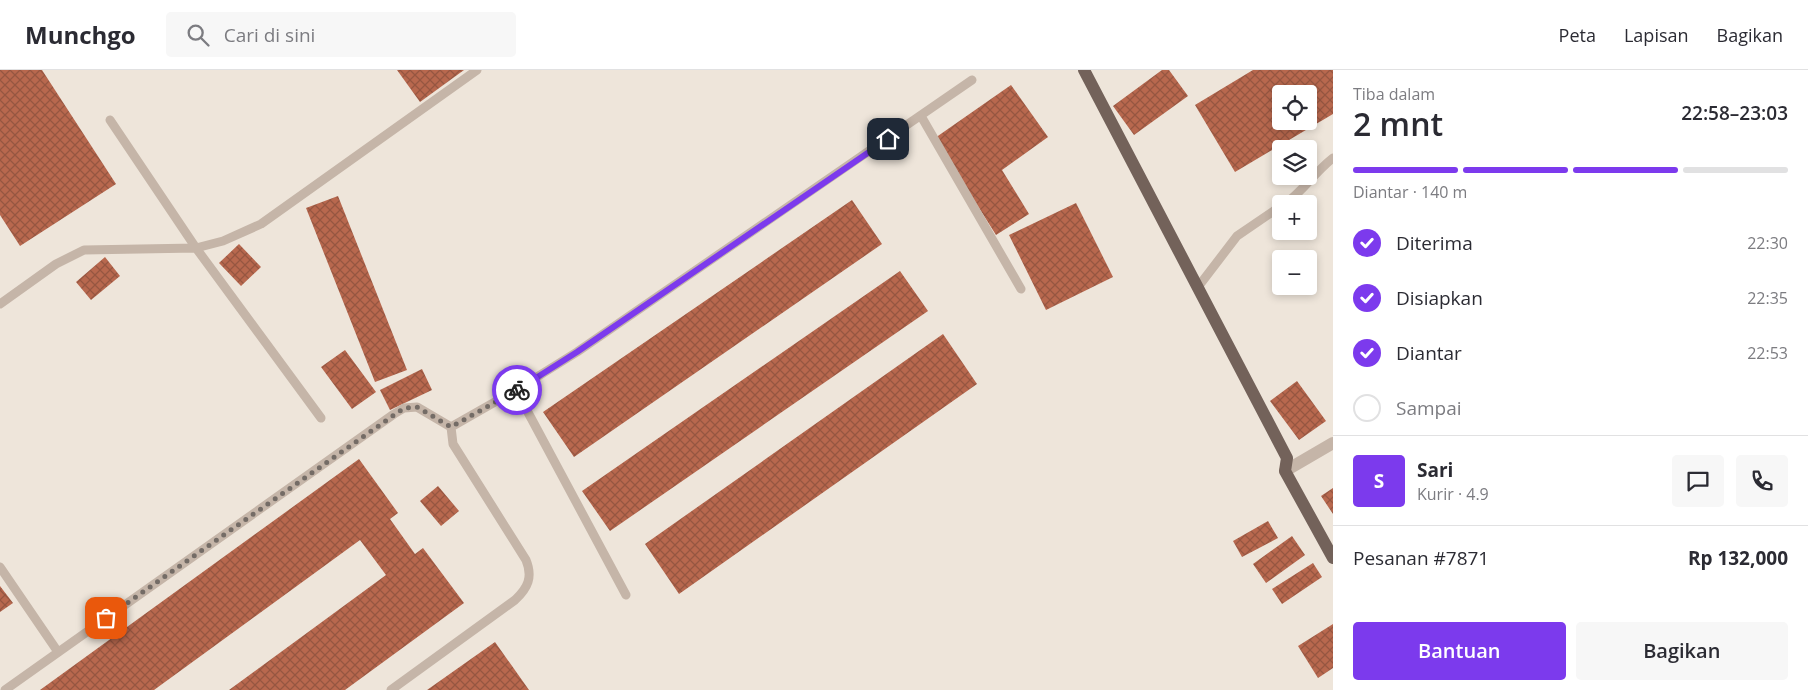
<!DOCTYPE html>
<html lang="id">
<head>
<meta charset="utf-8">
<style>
  :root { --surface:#fff; --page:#f7f7f7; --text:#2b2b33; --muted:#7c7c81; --line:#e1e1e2; --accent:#7c3aed }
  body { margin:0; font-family:"Open Sans",sans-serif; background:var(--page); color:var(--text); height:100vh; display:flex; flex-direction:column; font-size:19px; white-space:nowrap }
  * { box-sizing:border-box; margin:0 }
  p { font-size:16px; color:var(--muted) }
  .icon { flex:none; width:28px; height:28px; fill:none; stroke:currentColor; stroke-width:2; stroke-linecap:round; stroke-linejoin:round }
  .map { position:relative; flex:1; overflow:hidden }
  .side { display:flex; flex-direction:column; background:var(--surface); width:475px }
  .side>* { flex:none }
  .controls { position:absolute; left:1272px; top:15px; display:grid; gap:10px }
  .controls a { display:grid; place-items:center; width:45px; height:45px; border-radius:5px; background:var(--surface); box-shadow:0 2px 8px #0003; font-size:25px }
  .pin { position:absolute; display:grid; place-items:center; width:42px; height:42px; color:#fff; margin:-21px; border-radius:10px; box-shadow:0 2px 8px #0006 }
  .courier { position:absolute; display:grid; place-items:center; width:50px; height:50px; margin:-25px; border:4px solid #7c3aed; border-radius:50%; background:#fff; color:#222; box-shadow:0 1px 6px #0007 }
  .head em { font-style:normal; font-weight:600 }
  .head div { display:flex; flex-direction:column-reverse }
  .head { display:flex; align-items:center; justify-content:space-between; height:85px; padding:0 20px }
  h1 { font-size:32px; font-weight:600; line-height:38px }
  .bar { display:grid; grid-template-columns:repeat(4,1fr); gap:8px 5px; align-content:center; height:60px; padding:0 20px }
  .bar i { height:6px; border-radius:4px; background:var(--line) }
  .bar .active { background:var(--accent) }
  .bar p { grid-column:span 4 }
  .line { display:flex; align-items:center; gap:12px; padding:0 20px; border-top:1px solid var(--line) }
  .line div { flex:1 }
  .round { display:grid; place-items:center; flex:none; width:52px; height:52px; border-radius:5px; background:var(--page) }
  ol { padding:0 20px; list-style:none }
  li { display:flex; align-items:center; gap:15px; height:55px }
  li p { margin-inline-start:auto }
  li .icon { padding:5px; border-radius:50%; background:var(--accent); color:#fff; stroke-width:4 }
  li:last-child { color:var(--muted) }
  li i { width:28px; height:28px; border:2px solid var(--line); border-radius:50% }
  .cta { display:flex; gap:10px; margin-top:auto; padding:10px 20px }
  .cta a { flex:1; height:58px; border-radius:5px; background:var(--accent); color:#fff; font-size:20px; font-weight:600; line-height:58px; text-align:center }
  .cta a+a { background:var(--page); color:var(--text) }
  header { display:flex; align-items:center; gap:30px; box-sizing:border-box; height:70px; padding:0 25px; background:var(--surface); border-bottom:1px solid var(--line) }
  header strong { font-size:24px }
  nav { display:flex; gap:28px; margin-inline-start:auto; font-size:18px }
  .search { width:350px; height:45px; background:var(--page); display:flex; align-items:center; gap:12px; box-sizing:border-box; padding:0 18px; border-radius:5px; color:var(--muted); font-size:19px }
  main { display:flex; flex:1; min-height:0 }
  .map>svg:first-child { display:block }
  .building { fill:url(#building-cross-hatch); fill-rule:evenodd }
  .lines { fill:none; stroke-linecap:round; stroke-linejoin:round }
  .service { stroke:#c5b5a8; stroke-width:9 }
  .minor { stroke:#c5b5a8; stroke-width:12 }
  .primary { stroke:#73625a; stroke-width:12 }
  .done { stroke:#746c66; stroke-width:5; stroke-dasharray:0 9 }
  .route { stroke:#7c3aed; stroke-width:6 }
</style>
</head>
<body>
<header>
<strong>Munchgo</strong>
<div class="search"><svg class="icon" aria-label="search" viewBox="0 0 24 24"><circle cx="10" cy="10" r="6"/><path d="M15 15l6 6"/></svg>Cari di sini</div>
<nav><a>Peta</a><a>Lapisan</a><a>Bagikan</a></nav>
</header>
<main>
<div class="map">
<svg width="1333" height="620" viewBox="0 0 1333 620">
  <defs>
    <pattern id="building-cross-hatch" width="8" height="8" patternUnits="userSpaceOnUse" patternTransform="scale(1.25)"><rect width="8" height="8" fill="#b8684e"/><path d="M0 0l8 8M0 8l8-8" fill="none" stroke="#965641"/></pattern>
  </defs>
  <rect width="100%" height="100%" fill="#eee5da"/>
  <!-- building -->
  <path class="building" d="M0,0H42L116,114L20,176L0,145Z
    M397,0H464L420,32Z
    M1162,0H1169L1188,26L1134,65L1113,36Z
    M1253,0H1333V44L1235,102L1195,35ZM1281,24H1309V51H1281Z
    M1011,15L1048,67L1002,100L1029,144L996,165L935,68Z
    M338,126L407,300L375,312L306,138Z
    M852,130L882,174L574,387L543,342Z
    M1076,133L1113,207L1046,240L1009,165Z
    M239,174L261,197L241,216L219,193Z
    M105,187L120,206L91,230L76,212Z
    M900,201L928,241L610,461L582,421Z
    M943,264L977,314L679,524L645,474Z
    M345,280L376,322L352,339L321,297Z
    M422,299L432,320L390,340L380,320Z
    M1297,311L1326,351L1299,370L1270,331Z
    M359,389L398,443L390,449L415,484L423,478L464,533L345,620H229L386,505L360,470L154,620H40Z
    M438,416L459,441L441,456L420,431Z
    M1333,418V444L1321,426Z
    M1268,451L1278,468L1242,487L1233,471Z
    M1292,466L1305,485L1266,513L1253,494Z
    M1313,493L1322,507L1282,534L1272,519Z
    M0,516L13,533L0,542Z
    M1333,554V598L1318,608L1298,576Z
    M495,572L529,620H427Z"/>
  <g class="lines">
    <!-- service -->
    <path class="service" d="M921,46L1021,219
      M110,50L196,178L321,348
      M1285,134C1303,121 1315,102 1333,88
      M1198,217L1237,166L1281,136
      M0,234L56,194L84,180L196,178L223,171L261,154L477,0
      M516,320L626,525
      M0,497L58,582
      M5,620L394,344L404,338L417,337L451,357L516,320L577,282L972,10
      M391,620L515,530C528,518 533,507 526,490L453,374L451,357"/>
    <!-- minor -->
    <path class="minor" d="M1285,401L1333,373"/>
    <!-- primary -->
    <path class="primary" d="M1084,0L1287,388L1285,401L1333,488"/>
  </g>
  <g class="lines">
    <!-- done -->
    <path class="done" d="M106,548L404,338L417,337L451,357L517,320"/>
    <!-- route -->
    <path class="route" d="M517,320L577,282L888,69"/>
  </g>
</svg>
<div class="controls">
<a><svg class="icon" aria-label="locate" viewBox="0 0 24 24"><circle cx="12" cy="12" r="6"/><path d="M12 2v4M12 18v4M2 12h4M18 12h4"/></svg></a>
<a><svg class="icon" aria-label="layers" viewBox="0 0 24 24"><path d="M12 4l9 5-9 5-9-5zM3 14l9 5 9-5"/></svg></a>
<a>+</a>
<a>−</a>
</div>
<div class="pin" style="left:106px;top:548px;background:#ea580c"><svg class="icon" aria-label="bag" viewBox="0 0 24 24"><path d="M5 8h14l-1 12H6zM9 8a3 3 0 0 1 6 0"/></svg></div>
<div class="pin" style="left:888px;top:69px;background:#1f2937"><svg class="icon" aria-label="home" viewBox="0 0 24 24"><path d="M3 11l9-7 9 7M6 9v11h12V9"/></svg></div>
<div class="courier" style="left:517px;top:320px"><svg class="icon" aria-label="bike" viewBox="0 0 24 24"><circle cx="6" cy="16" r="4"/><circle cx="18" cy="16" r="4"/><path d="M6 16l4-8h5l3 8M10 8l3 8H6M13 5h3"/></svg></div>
</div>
<section class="side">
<div class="head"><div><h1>2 mnt</h1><p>Tiba dalam</p></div><em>22:58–23:03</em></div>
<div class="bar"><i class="active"></i><i class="active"></i><i class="active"></i><i></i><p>Diantar · 140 m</p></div>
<ol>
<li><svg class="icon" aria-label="check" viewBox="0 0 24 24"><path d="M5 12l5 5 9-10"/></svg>Diterima<p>22:30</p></li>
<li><svg class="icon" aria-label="check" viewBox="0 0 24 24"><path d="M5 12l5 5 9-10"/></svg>Disiapkan<p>22:35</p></li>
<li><svg class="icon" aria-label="check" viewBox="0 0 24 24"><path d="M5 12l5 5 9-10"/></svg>Diantar<p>22:53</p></li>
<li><i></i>Sampai</li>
</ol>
<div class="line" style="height:90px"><b class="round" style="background:var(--accent);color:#fff">S</b><div><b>Sari</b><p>Kurir · 4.9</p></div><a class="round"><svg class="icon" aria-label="chat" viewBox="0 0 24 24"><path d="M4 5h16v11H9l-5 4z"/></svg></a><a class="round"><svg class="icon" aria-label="phone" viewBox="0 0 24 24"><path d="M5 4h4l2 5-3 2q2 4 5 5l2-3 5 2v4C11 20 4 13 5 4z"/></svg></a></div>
<div class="line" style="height:65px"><div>Pesanan #7871</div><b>Rp 132,000</b></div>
<div class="cta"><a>Bantuan</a><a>Bagikan</a></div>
</section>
</main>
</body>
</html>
